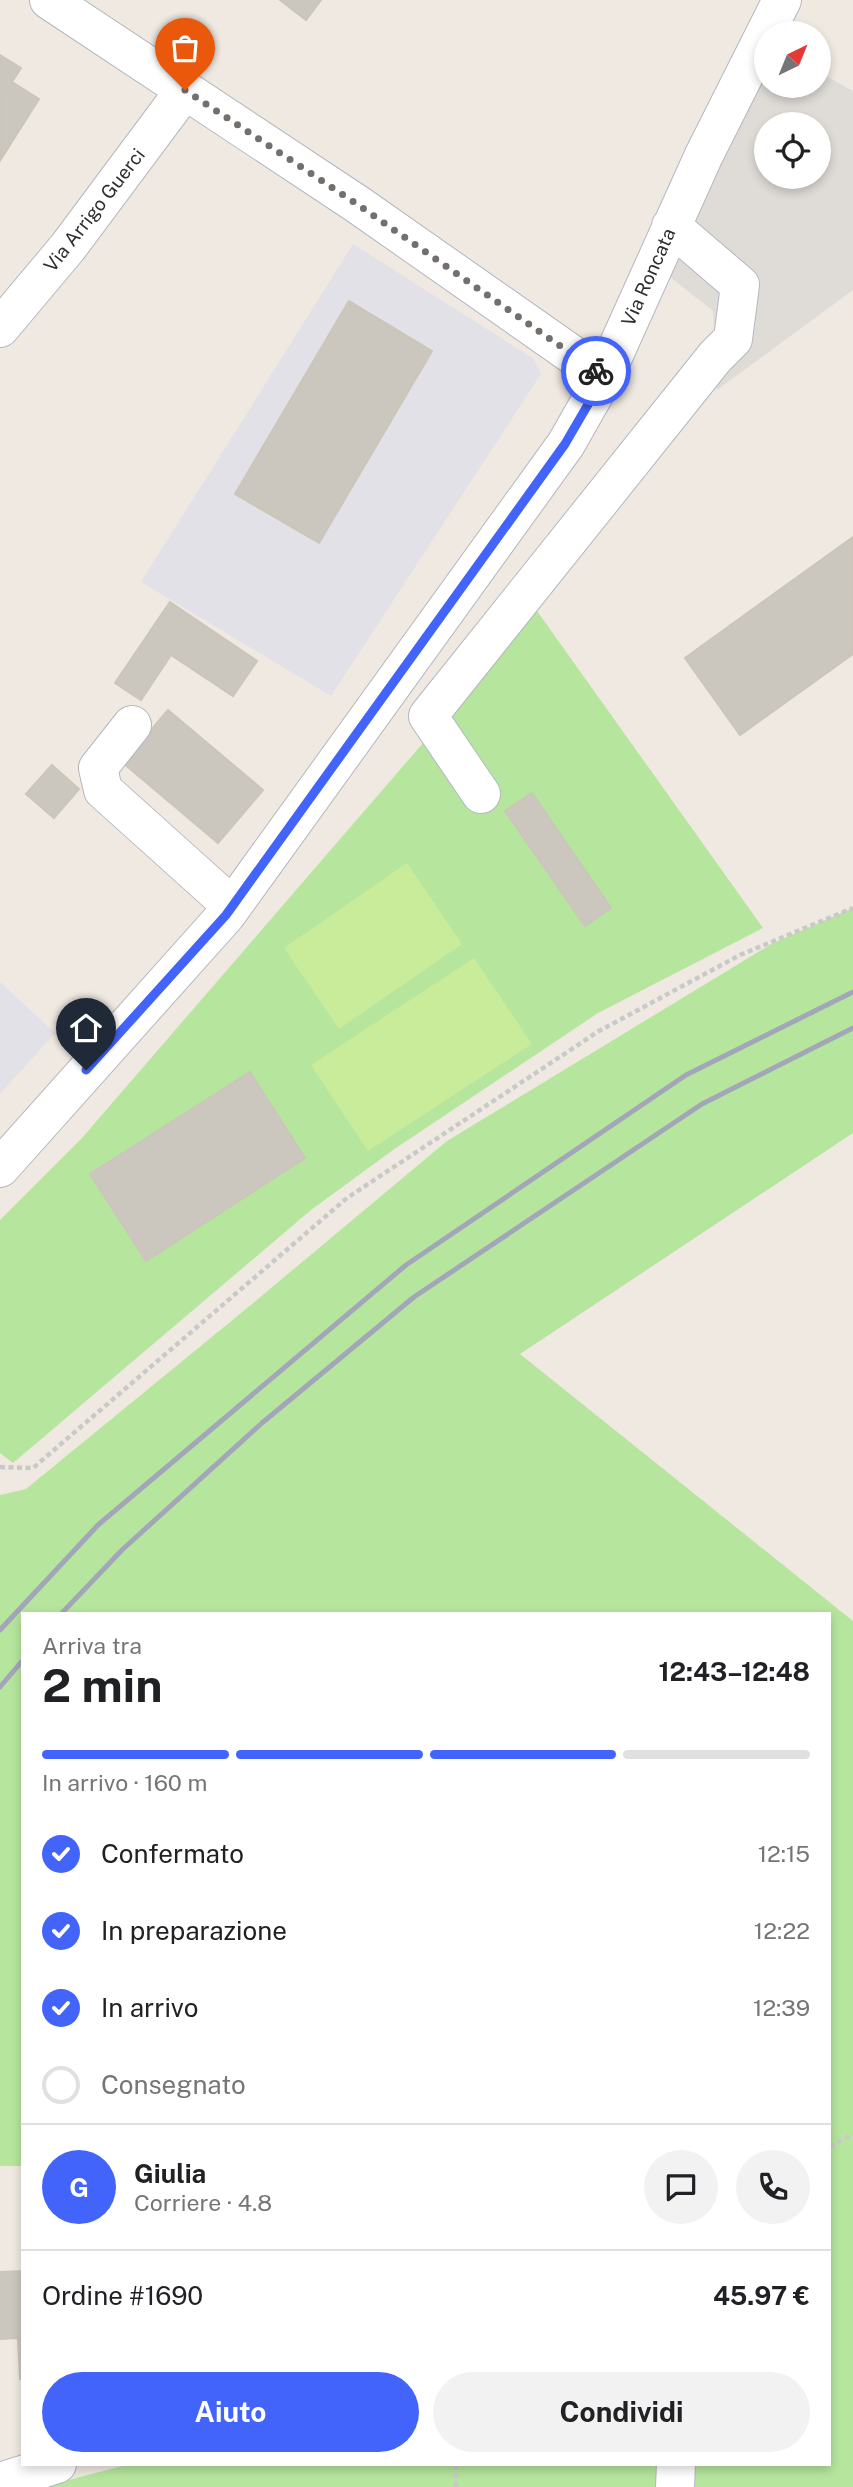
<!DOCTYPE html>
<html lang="it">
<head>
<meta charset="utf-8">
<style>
  :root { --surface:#fff; --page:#f2f2f2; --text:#202124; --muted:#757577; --line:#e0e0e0; --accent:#4264fb }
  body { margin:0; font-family:"Public Sans",sans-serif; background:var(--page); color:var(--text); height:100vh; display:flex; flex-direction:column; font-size:26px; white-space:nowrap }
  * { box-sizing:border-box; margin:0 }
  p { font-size:23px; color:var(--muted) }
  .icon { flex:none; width:38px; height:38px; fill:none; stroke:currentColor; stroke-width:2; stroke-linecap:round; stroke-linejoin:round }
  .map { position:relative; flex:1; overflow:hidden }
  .side { position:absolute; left:21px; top:1612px; width:810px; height:854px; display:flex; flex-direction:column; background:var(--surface); border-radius:0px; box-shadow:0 4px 10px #0003 }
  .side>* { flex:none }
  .needle { width:46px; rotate:43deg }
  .controls { position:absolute; left:754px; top:21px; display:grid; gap:14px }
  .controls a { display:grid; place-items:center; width:77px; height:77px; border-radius:50%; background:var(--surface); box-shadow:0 4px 10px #0003; font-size:35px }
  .pin { position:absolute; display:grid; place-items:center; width:60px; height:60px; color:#fff; margin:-72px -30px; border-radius:50% 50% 50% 0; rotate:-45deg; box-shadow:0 0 7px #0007 }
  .pin .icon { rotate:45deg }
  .courier { position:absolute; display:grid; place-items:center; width:70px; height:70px; margin:-35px; border:5px solid #4264fb; border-radius:50%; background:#fff; color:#222; box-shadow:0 2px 9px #0007 }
  .head em { font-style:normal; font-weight:700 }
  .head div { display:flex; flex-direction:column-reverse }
  .head { display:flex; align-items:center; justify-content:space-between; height:119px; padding:0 21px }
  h1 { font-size:46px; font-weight:700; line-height:52px }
  .bar { display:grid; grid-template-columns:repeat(4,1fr); gap:10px 7px; align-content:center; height:84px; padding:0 21px }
  .bar i { height:9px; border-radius:5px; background:var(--line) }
  .bar .on { background:var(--accent) }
  .bar p { grid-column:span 4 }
  .line { display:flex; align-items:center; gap:18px; padding:0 21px; border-top:2px solid var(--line) }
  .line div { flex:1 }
  .round { display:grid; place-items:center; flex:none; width:74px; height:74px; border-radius:37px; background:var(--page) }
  ol { padding:0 21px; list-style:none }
  li { display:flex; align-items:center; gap:21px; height:77px }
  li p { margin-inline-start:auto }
  li .icon { padding:7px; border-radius:50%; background:var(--accent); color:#fff; stroke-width:4 }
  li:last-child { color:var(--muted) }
  li i { width:38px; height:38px; border:4px solid var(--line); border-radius:50% }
  .primary-button { display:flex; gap:14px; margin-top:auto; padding:14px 21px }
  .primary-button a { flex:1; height:80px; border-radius:42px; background:var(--accent); color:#fff; font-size:28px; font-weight:700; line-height:80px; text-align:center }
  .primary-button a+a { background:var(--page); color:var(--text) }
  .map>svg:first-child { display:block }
  .industrial { fill:#e3e1e8 }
  .green { fill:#b6e59e }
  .pitch { fill:#c9ec9a }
  .plaza { fill:#dfdcd8; fill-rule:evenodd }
  .building { fill:#cbc7bf; stroke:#cbc5ba; stroke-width:2 }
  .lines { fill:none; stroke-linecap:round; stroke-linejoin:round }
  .minor-casing { stroke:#b4b7c1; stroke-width:40 }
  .path { stroke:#c9c9c9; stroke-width:4.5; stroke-dasharray:5 3.5; stroke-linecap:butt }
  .minor { stroke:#fff; stroke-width:38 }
  .rail { stroke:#a3a6b8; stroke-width:5 }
  .done { stroke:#726f6d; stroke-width:7; stroke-dasharray:0 12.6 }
  .route { stroke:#4264fb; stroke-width:9 }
  .labels { text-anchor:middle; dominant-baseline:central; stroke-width:5; stroke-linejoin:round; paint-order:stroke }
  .street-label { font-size:19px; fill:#2e2e2e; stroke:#fff }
</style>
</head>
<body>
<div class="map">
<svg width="853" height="2487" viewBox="0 0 853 2487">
  <rect width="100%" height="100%" fill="#efe9e1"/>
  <!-- industrial -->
  <path class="industrial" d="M353,244L534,359L541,374L331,696L141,582Z
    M0,982L55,1033L0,1094Z"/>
  <!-- green -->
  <path class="green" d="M537,611L763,928L598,1013L393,1150L311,1210L13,1463L0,1453V1220L82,1138Z
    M853,908V1133L520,1354L853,1621V2487H42L130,2464H830V1614H23V2166H0V1495L26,1489L246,1309L447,1141L773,943Z"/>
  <!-- pitch -->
  <path class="pitch" d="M407,863L462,944L339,1029L284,948Z
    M474,958L532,1044L368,1151L311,1065Z"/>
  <!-- plaza -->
  <path class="plaza" d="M766,44V86H819V72L853,91V290L717,390L713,311L670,277ZM766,124H819V177H766Z"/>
  <!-- building -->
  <path class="building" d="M280,0H321L306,20Z
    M0,55L21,68L12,82L39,99L1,159Z
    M349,301L432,351L319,543L235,494Z
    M853,537V654L740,735L685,658Z
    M170,602L257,661L233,696L171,655L141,700L115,683Z
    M168,710L263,790L218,843L123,763Z
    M52,765L79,789L54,818L26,794Z
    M532,793L611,908L585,926L505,811Z
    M250,1072L305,1158L146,1261L90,1174Z
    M23,2271V2379H20L18,2338L0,2339V2272Z"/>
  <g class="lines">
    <defs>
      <path id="minor" d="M49,0L357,204L604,377
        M0,328L68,247L185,90
        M132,725L98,768L103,790L232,906
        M481,794L428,716L715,357L733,339L740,285L671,226
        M0,1168L226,915L566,444L604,377L704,155L782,0
        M0,2482L57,2464
        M675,2487L676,2464"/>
    </defs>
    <!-- minor casing -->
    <use href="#minor" class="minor-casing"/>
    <!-- path -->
    <path class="path" d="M0,1467L33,1468L347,1198L599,1031L740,955L853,908
      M830,2147L853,2134
      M456,2487V2464"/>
    <!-- minor -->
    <use href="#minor" class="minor"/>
    <!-- rail -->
    <path class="rail" d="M61,1614L122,1550L262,1423L414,1297L702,1104L853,1028
      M0,1630L98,1525L406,1265L686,1075L853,992
      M0,1687L23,1660"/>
  </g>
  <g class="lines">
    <!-- done -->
    <path class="done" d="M185,90L357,204L596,371"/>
    <!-- route -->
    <path class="route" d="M86,1070L226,915L565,444L604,377L596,371"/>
  </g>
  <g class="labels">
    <!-- street labels -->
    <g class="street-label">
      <text transform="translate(94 210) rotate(-52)">Via Arrigo Guerci</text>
      <text transform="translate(648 277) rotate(-66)">Via Roncata</text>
    </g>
  </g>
</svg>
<div class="controls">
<a><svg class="needle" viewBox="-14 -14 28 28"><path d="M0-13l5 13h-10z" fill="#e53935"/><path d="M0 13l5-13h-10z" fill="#757577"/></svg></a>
<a><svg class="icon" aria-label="locate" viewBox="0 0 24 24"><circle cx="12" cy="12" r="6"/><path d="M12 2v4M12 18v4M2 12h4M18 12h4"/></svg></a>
</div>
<div class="pin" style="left:185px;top:90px;background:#ea580c"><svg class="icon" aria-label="bag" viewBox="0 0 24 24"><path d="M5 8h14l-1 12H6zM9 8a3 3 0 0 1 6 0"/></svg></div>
<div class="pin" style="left:86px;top:1070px;background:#1f2937"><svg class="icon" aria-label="home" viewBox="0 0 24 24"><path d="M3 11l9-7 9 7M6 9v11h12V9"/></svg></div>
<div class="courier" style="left:596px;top:371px"><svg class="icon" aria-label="bike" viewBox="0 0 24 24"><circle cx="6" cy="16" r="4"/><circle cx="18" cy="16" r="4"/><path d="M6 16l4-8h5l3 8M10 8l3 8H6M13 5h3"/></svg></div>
<section class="side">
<div class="head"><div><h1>2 min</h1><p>Arriva tra</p></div><em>12:43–12:48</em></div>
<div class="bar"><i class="on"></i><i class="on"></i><i class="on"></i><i></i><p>In arrivo · 160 m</p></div>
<ol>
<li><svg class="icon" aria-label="check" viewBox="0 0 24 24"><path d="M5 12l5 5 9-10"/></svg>Confermato<p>12:15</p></li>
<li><svg class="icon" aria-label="check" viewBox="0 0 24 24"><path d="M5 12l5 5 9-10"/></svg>In preparazione<p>12:22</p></li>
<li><svg class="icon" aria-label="check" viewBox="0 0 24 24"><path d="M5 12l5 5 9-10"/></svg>In arrivo<p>12:39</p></li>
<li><i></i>Consegnato</li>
</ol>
<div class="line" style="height:126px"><b class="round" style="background:var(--accent);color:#fff">G</b><div><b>Giulia</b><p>Corriere · 4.8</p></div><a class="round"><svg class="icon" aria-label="chat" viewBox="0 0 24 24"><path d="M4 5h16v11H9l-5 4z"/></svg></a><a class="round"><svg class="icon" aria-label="phone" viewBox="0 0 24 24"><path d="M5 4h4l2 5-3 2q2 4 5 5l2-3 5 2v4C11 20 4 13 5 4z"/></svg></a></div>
<div class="line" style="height:91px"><div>Ordine #1690</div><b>45.97 €</b></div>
<div class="primary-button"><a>Aiuto</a><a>Condividi</a></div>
</section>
</div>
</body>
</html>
